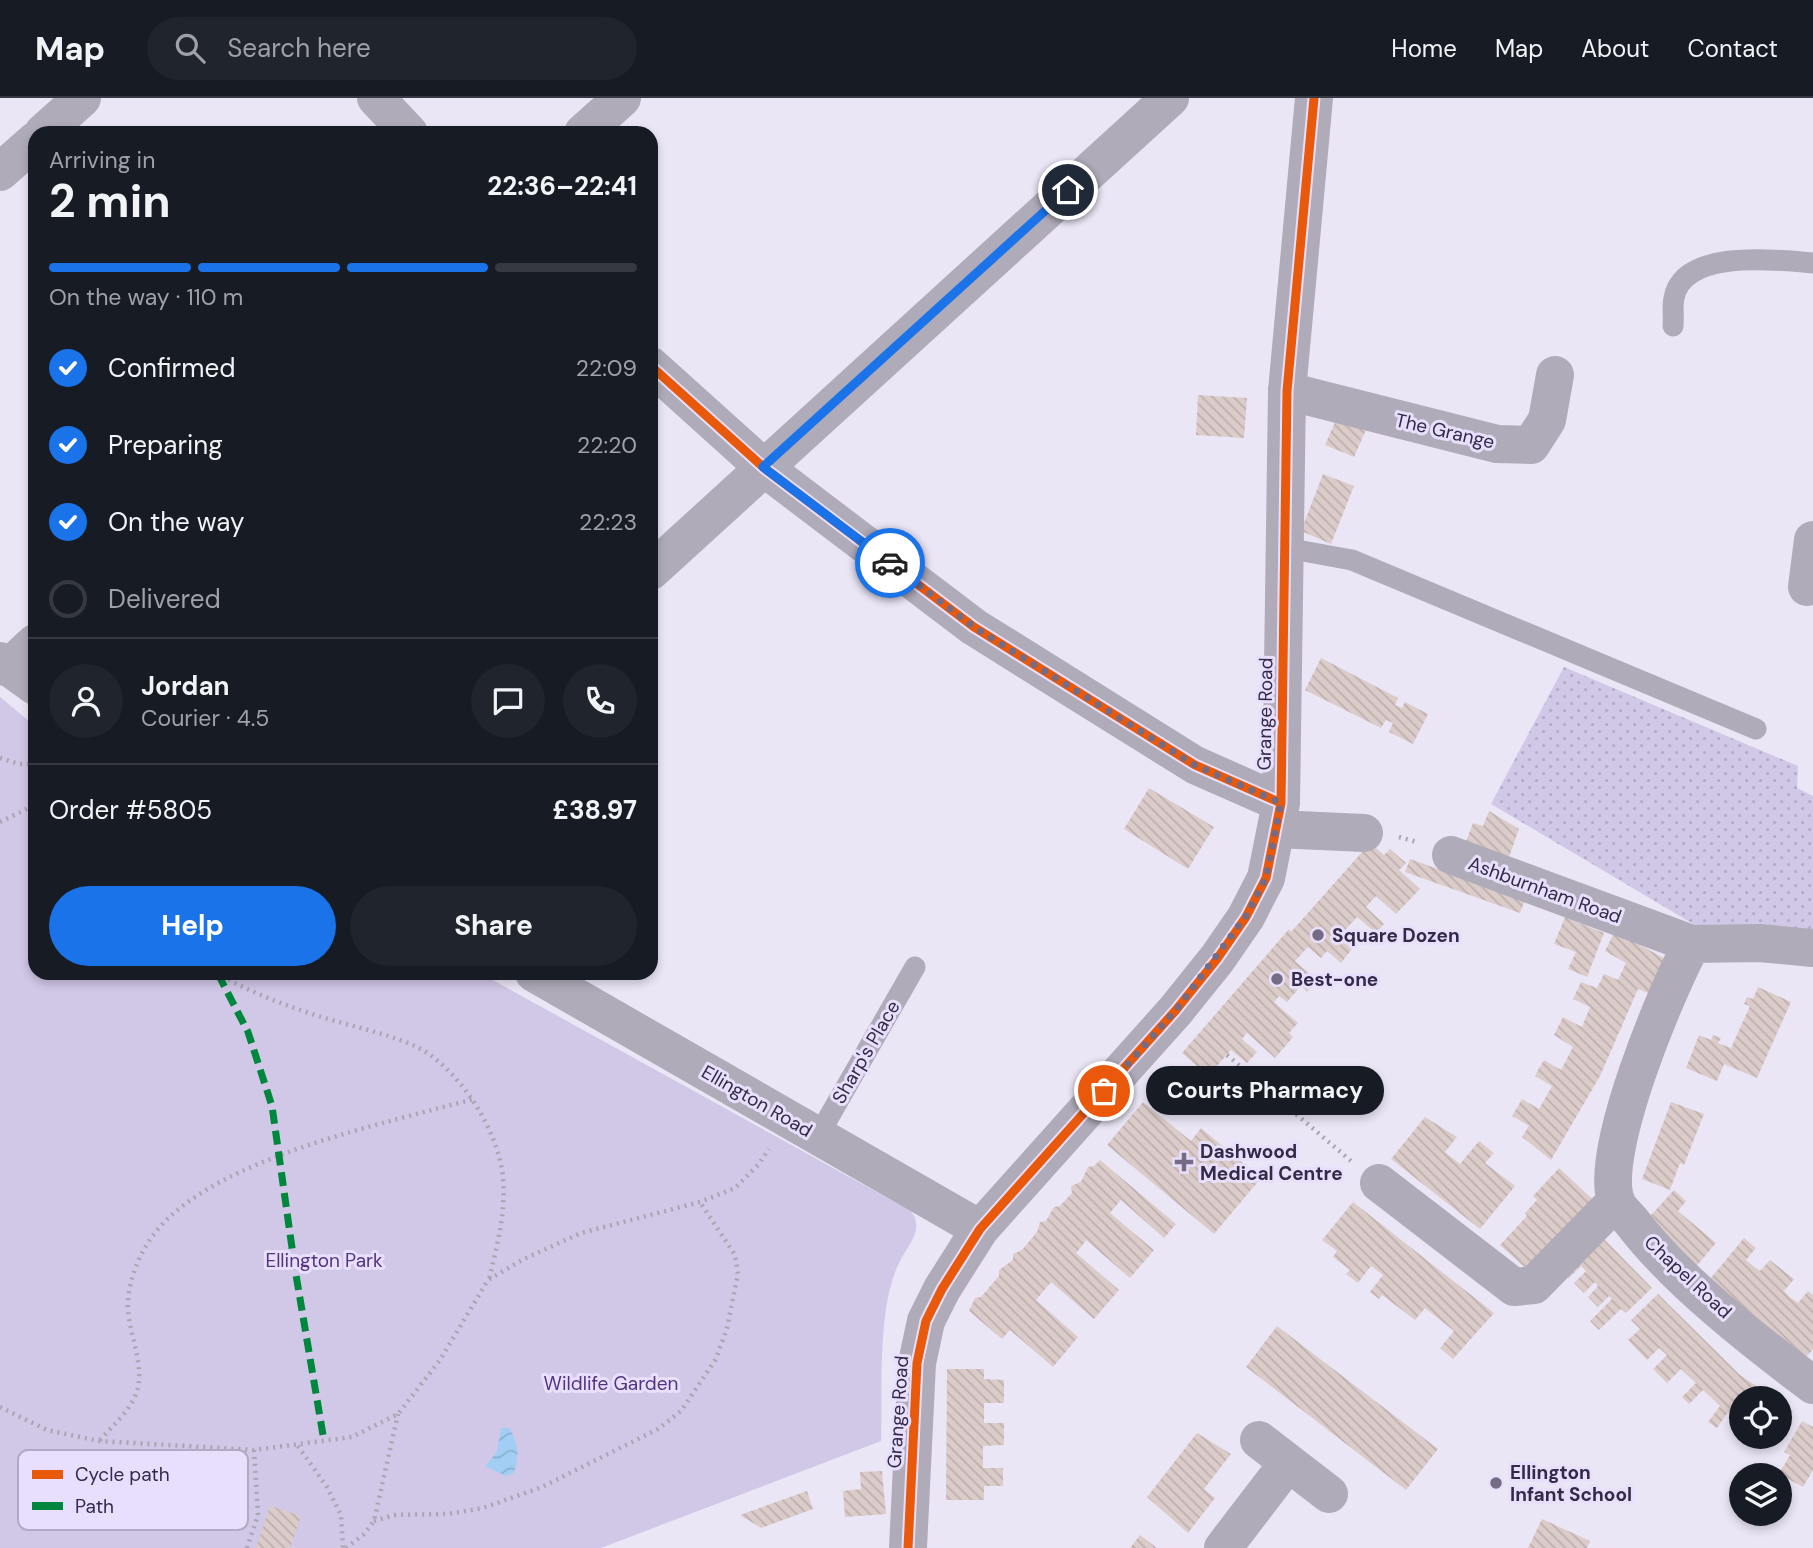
<!DOCTYPE html>
<html lang="en">
<head>
<meta charset="utf-8">
<style>
  :root { --surface:#171b24; --page:#20242c; --text:#f1f3f6; --muted:#9ea1a6; --line:#363941; --accent:#1a73e8 }
  body { margin:0; font-family:"DM Sans",sans-serif; background:var(--page); color:var(--text); height:100vh; display:flex; flex-direction:column; font-size:26px; white-space:nowrap }
  * { box-sizing:border-box; margin:0 }
  p { font-size:23px; color:var(--muted) }
  .icon { flex:none; width:38px; height:38px; fill:none; stroke:currentColor; stroke-width:2; stroke-linecap:round; stroke-linejoin:round }
  .map { position:relative; flex:1; overflow:hidden }
  .side { position:absolute; left:28px; top:28px; width:630px; height:854px; display:flex; flex-direction:column; background:var(--surface); border-radius:21px; box-shadow:0 4px 10px #0003 }
  .side>* { flex:none }
  .tools { position:absolute; left:1729px; top:1288px; display:grid; gap:14px }
  .tools a { display:grid; place-items:center; width:63px; height:63px; border-radius:50%; background:var(--surface); box-shadow:0 4px 10px #0003; font-size:35px }
  .pin { position:absolute; display:grid; place-items:center; width:60px; height:60px; color:#fff; margin:-30px; border:4px solid #fff; border-radius:50%; box-shadow:0 2px 7px #0007 }
  .courier { position:absolute; display:grid; place-items:center; width:70px; height:70px; margin:-35px; border:5px solid #1a73e8; border-radius:50%; background:#fff; color:#222; box-shadow:0 2px 9px #0007 }
  .bubble { position:absolute; height:49px; border-radius:24px; background:var(--surface); box-shadow:0 4px 10px #0003; font-size:23px; font-weight:700; line-height:49px; text-align:center }
  .head em { font-style:normal; font-weight:700 }
  .head div { display:flex; flex-direction:column-reverse }
  .head { display:flex; align-items:center; justify-content:space-between; height:119px; padding:0 21px }
  h1 { font-size:46px; font-weight:700; line-height:52px }
  .bar { display:grid; grid-template-columns:repeat(4,1fr); gap:10px 7px; align-content:center; height:84px; padding:0 21px }
  .bar i { height:9px; border-radius:5px; background:var(--line) }
  .bar .active { background:var(--accent) }
  .bar p { grid-column:span 4 }
  .line { display:flex; align-items:center; gap:18px; padding:0 21px; border-top:2px solid var(--line) }
  .line div { flex:1 }
  .round { display:grid; place-items:center; flex:none; width:74px; height:74px; border-radius:37px; background:var(--page) }
  ol { padding:0 21px; list-style:none }
  li { display:flex; align-items:center; gap:21px; height:77px }
  li p { margin-inline-start:auto }
  li .icon { padding:7px; border-radius:50%; background:var(--accent); color:#fff; stroke-width:4 }
  li:last-child { color:var(--muted) }
  li i { width:38px; height:38px; border:4px solid var(--line); border-radius:50% }
  .button { display:flex; gap:14px; margin-top:auto; padding:14px 21px }
  .button a { flex:1; height:80px; border-radius:42px; background:var(--accent); color:#fff; font-size:28px; font-weight:700; line-height:80px; text-align:center }
  .button a+a { background:var(--page); color:var(--text) }
  header { display:flex; align-items:center; gap:42px; box-sizing:border-box; height:98px; padding:0 35px; background:var(--surface); border-bottom:2px solid var(--line) }
  header strong { font-size:33px }
  nav { display:flex; gap:38px; margin-inline-start:auto; font-size:24px }
  .search { width:490px; height:63px; background:var(--page); display:flex; align-items:center; gap:18px; box-sizing:border-box; padding:0 24px; border-radius:38px; color:var(--muted); font-size:26px }
  .map>svg:first-child { display:block }
  .grass { fill:url(#grass-dots) }
  .green { fill:#d1c7e7 }
  .water { fill:url(#water-waves) }
  .building { fill:url(#building-back-hatch) }
  .lines { fill:none; stroke-linecap:round; stroke-linejoin:round }
  .path { stroke:#a9a5b0; stroke-width:4.5; stroke-dasharray:2 5; stroke-linecap:butt }
  .service { stroke:#afabb8; stroke-width:21 }
  .minor { stroke:#afabb8; stroke-width:38 }
  .tertiary { stroke:#afabb8; stroke-width:38 }
  .quiet { stroke:#00873e; stroke-width:7; stroke-dasharray:14 7; stroke-linecap:butt }
  .cycleway-casing { stroke:#e8dffd; stroke-width:13 }
  .cycleway { stroke:#e8590c; stroke-width:9 }
  .done { stroke:#746c84; stroke-width:7; stroke-dasharray:0 12.6 }
  .route { stroke:#1a73e8; stroke-width:9 }
  .poi-dot { fill:#746c84; stroke:#e8dffd; stroke-width:2.5 }
  .labels { text-anchor:middle; dominant-baseline:central; stroke-width:6; stroke-linejoin:round; paint-order:stroke }
  .street-label { font-size:19px; fill:#342a47; stroke:#e8dffd }
  .poi-label { font-size:19px; font-weight:bold; fill:#342a47; stroke:#e8dffd; text-anchor:start }
  .park-label { font-size:19px; fill:#523480; stroke:#e8dffd }
  .key { fill:#e8dffd; stroke:#b2a9c6; stroke-width:2 }
  .key-label { font-size:19px; fill:#342a47 }
</style>
</head>
<body>
<header>
<strong>Map</strong>
<div class="search"><svg class="icon" aria-label="search" viewBox="0 0 24 24"><circle cx="10" cy="10" r="6"/><path d="M15 15l6 6"/></svg>Search here</div>
<nav><a>Home</a><a>Map</a><a>About</a><a>Contact</a></nav>
</header>
<div class="map">
<svg width="1813" height="1450" viewBox="0 0 1813 1450">
  <defs>
    <pattern id="grass-dots" width="8" height="8" patternUnits="userSpaceOnUse" patternTransform="scale(1.75)"><rect width="8" height="8" fill="#d1c7e7"/><path d="M2 2h.1M6 6h.1" fill="none" stroke="#b4abc8" stroke-width="1.8" stroke-linecap="round"/></pattern>
    <pattern id="water-waves" width="16" height="10" patternUnits="userSpaceOnUse" patternTransform="scale(1.75)"><rect width="16" height="10" fill="#a1cef2"/><path d="M0 5q4-4 8 0t8 0" fill="none" stroke="#8bb1d1"/></pattern>
    <pattern id="building-back-hatch" width="6" height="6" patternUnits="userSpaceOnUse" patternTransform="scale(1.75)"><rect width="6" height="6" fill="#dbccc9"/><path d="M-1 5l2 2M0 0l6 6M5-1l2 2" fill="none" stroke="#bdafae"/></pattern>
  </defs>
  <rect width="100%" height="100%" fill="#ebe6f6"/>
  <!-- grass -->
  <path class="grass" d="M1564,569L1798,668L1797,690L1813,698V838L1705,833L1491,706Z"/>
  <!-- green -->
  <path class="green" d="M0,599L35,628V875H480L911,1113C924,1130 910,1145 901,1161C876,1207 883,1291 881,1343L601,1450H0Z"/>
  <!-- water -->
  <path class="water" d="M501,1330H509C519,1346 519,1357 514,1375L506,1378L485,1368L497,1354Z"/>
  <!-- building -->
  <path class="building" d="M1198,297L1247,300L1244,340L1196,337Z
    M1339,315L1368,327L1354,359L1325,347Z
    M1323,376L1354,388L1331,446L1301,433Z
    M1321,560L1398,600L1395,607L1402,610L1405,604L1428,616L1413,646L1389,634L1393,625L1386,622L1381,630L1305,592Z
    M1149,690L1214,729L1188,771L1124,731Z
    M1489,713L1519,731L1504,773L1461,757L1473,725L1483,728Z
    M1370,745L1384,757L1390,751L1406,765L1399,772L1420,791L1396,816L1376,798L1366,809L1384,826L1376,835L1357,819L1339,839L1352,851L1341,865L1327,853L1321,860L1308,849L1295,863L1317,882L1307,894L1301,888L1287,904L1279,898L1274,904L1298,925L1289,935L1293,939L1275,960L1247,935L1242,941L1257,954L1247,965L1231,952L1208,978L1182,955L1289,831L1291,834Z
    M1410,761L1525,802L1520,815L1405,774Z
    M1565,819L1604,835L1587,879L1568,871L1576,854L1554,846Z
    M1615,833L1669,863L1653,897L1638,891L1600,978L1551,1062L1522,1039L1529,1028L1512,1018L1522,1001L1539,1011L1552,988L1535,978L1539,970L1544,962L1561,972L1573,949L1554,937L1563,919L1582,929L1590,909L1573,901L1581,884L1597,890L1604,876L1618,882L1626,865L1605,853Z
    M1758,889L1791,904L1757,980L1724,966L1717,983L1686,970L1699,937L1711,942L1713,937L1721,940L1718,945L1731,950L1750,908L1744,906L1747,899L1753,901Z
    M1143,1004L1191,1043L1201,1030L1261,1080L1214,1136L1107,1047Z
    M1671,1004L1704,1016L1684,1067L1680,1065L1670,1092L1642,1081Z
    M1425,1019L1457,1039L1445,1054L1460,1066L1479,1043L1494,1055L1485,1065L1515,1088L1480,1131L1391,1061Z
    M1100,1062L1176,1126L1164,1140L1121,1102L1110,1115L1154,1152L1130,1180L1086,1142L1081,1149L1076,1155L1119,1192L1094,1221L1051,1184L1036,1202L1078,1239L1053,1269L1010,1232L1002,1241L969,1213L975,1200L981,1199L999,1178V1172L1013,1162V1156L1022,1152L1037,1134L1040,1124L1046,1123L1054,1109L1060,1108L1072,1095L1071,1088L1081,1084L1088,1069L1094,1068Z
    M1559,1070L1600,1108L1535,1179L1500,1147L1527,1118L1525,1115L1537,1102L1533,1098Z
    M1674,1092L1686,1103L1678,1113L1716,1145L1694,1171L1642,1127Z
    M1353,1104L1494,1215L1453,1261L1440,1250L1454,1233L1425,1210L1415,1222L1382,1197L1379,1201L1370,1194L1383,1177L1371,1168L1358,1185L1346,1176L1350,1172L1333,1159L1337,1153L1322,1142Z
    M1598,1135L1652,1190L1626,1215L1621,1211L1599,1232L1590,1223L1612,1201L1609,1198L1598,1209L1588,1199L1598,1188L1595,1184L1584,1195L1574,1185L1586,1173L1581,1168L1569,1180L1561,1172Z
    M1744,1140L1756,1150L1746,1162L1753,1168L1760,1173L1770,1162L1794,1181L1784,1193L1791,1200L1798,1205L1808,1193L1813,1197V1251L1805,1261L1710,1181Z
    M1658,1196L1740,1277L1774,1300H1741V1323L1728,1314L1717,1330L1708,1324L1720,1308L1703,1292L1689,1306L1682,1299L1696,1285L1681,1271L1667,1285L1653,1271L1667,1257L1659,1250L1647,1262L1628,1242L1640,1231L1631,1222Z
    M1277,1228L1438,1351L1406,1392L1246,1269Z
    M947,1271H984V1281L1004,1282V1305H984V1325H1004V1347L983,1348V1370H1003V1388H984V1402H946Z
    M1780,1304L1793,1313L1780,1333Z
    M1802,1323L1813,1329V1372L1803,1389L1779,1376L1790,1357L1784,1354Z
    M1197,1335L1231,1356L1204,1391L1215,1400L1188,1435L1147,1399Z
    M882,1373L886,1416L845,1419L843,1393L861,1391L860,1374Z
    M807,1393L813,1411L761,1430L740,1417Z
    M270,1408L301,1418L290,1450H256Z
    M1542,1421L1590,1443L1587,1450H1528Z
    M1140,1437L1157,1450H1130Z"/>
  <g class="lines">
    <!-- path -->
    <path class="path" d="M0,660L19,666H35
      M0,724L35,707
      M1399,739L1417,744
      M216,875C246,892 276,904 309,915C344,927 381,933 415,948C458,968 500,1034 503,1081C506,1114 497,1149 489,1181
      M154,876L156,875
      M1227,957L1351,1063
      M0,1309L47,1332L99,1343L254,1352L352,1339L398,1316L440,1262L488,1182L524,1161L581,1135L700,1104L735,1090L758,1067L769,1051
      M100,1342C112,1328 129,1314 136,1296C147,1267 126,1233 128,1202C131,1169 148,1137 174,1115C243,1055 385,1025 474,1001
      M298,1348L327,1389L341,1417L343,1450
      M374,1423L394,1417L448,1416L483,1410L542,1389L658,1331L681,1313L716,1261L727,1230L738,1176L735,1157L700,1104
      M247,1450L258,1417L254,1352
      M346,1450L364,1436L374,1423L398,1316"/>
    <!-- service -->
    <path class="service" d="M1673,228C1674,219 1672,209 1674,200C1683,150 1778,162 1813,165
      M1286,450L1352,462L1756,631
      M818,1038L915,869"/>
    <!-- minor -->
    <path class="minor" d="M583,35L622,0
      M1287,293L1497,346L1531,347L1547,322L1555,277
      M651,473L1170,0
      M1807,489L1813,442
      M0,563L35,588
      M8,570L35,545
      M1276,731L1364,735
      M1451,757L1692,846L1759,845L1813,850
      M1692,846C1667,891 1598,1055 1616,1103C1618,1110 1627,1118 1632,1124C1676,1182 1754,1243 1813,1287
      M534,875L980,1131
      M1379,1085L1514,1189L1534,1187L1616,1103
      M1259,1342L1329,1396
      M1223,1450L1288,1365"/>
    <!-- tertiary -->
    <path class="tertiary" d="M376,0L409,35
      M43,35L82,0
      M0,74L35,43
      M651,268L763,369L974,529L1195,667L1281,705
      M908,1450L917,1265L926,1223L942,1191L980,1131L1176,912L1217,861L1246,819L1266,780L1281,705L1287,293L1314,0"/>
    <!-- quiet -->
    <path class="quiet" d="M218,876L248,934L272,1008L295,1171L324,1343"/>
    <defs>
      <path id="cycleway" d="M651,268L763,369L974,529L1195,667L1281,705
        M908,1450L917,1265L926,1223L942,1191L980,1131L1176,912L1217,861L1246,819L1266,780L1281,705L1287,293L1314,0"/>
    </defs>
    <!-- cycleway casing -->
    <use href="#cycleway" class="cycleway-casing"/>
    <!-- cycleway -->
    <use href="#cycleway" class="cycleway"/>
  </g>
  <g class="lines">
    <!-- done -->
    <path class="done" d="M890,465L974,529L1195,667L1281,705L1266,780L1246,818L1176,912L1104,993"/>
    <!-- route -->
    <path class="route" d="M890,465L763,369L1068,92"/>
  </g>
  <!-- markers -->
  <g class="poi-dot">
    <circle cx="1318" cy="837" r="7"/>
    <circle cx="1277" cy="881" r="7"/>
    <path d="M1180.5 1053.5h7v7h7v7h-7v7h-7v-7h-7v-7h7z"/>
    <circle cx="1496" cy="1385" r="7"/>
  </g>
  <g class="labels">
    <!-- street labels -->
    <g class="street-label">
      <text transform="translate(1445 333) rotate(13)">The Grange</text>
      <text transform="translate(1265 616) rotate(-89)">Grange Road</text>
      <text transform="translate(1545 792) rotate(20)">Ashburnham Road</text>
      <text transform="translate(866 954) rotate(-60)">Sharp's Place</text>
      <text transform="translate(757 1003) rotate(30)">Ellington Road</text>
      <text transform="translate(1688 1179) rotate(43)">Chapel Road</text>
      <text transform="translate(898 1314) rotate(-86)">Grange Road</text>
    </g>
    <!-- poi labels -->
    <g class="poi-label">
      <text x="1332" y="837">Square Dozen</text>
      <text x="1291" y="881">Best-one</text>
      <text x="1200" y="1053">Dashwood<tspan x="1200" dy="22">Medical Centre</tspan></text>
      <text x="1510" y="1374">Ellington<tspan x="1510" dy="22">Infant School</tspan></text>
    </g>
    <!-- park labels -->
    <g class="park-label">
      <text x="324" y="1162">Ellington Park</text>
      <text x="611" y="1285">Wildlife Garden</text>
    </g>
  </g>
  <!-- legend -->
  <rect x="18" y="1352" width="230" height="80" rx="10" class="key"/>
  <rect x="32" y="1372" width="31" height="9" fill="#e8590c"/>
  <rect x="32" y="1404" width="31" height="8" fill="#00873e"/>
  <g class="key-label">
    <text x="75" y="1383">Cycle path</text>
    <text x="75" y="1415">Path</text>
  </g>
</svg>
<div class="tools">
<a><svg class="icon" aria-label="locate" viewBox="0 0 24 24"><circle cx="12" cy="12" r="6"/><path d="M12 2v4M12 18v4M2 12h4M18 12h4"/></svg></a>
<a><svg class="icon" aria-label="layers" viewBox="0 0 24 24"><path d="M12 4l9 5-9 5-9-5zM3 14l9 5 9-5"/></svg></a>
</div>
<div class="pin" style="left:1104px;top:993px;background:#ea580c"><svg class="icon" aria-label="bag" viewBox="0 0 24 24"><path d="M5 8h14l-1 12H6zM9 8a3 3 0 0 1 6 0"/></svg></div>
<div class="pin" style="left:1068px;top:92px;background:#1f2937"><svg class="icon" aria-label="home" viewBox="0 0 24 24"><path d="M3 11l9-7 9 7M6 9v11h12V9"/></svg></div>
<div class="courier" style="left:890px;top:465px"><svg class="icon" aria-label="car" viewBox="0 0 24 24"><path d="M5 17H2v-5l4-1 3-4h7l3 4 3 1v5h-3M9 17h6M6 11h13"/><circle cx="7" cy="17" r="2"/><circle cx="17" cy="17" r="2"/></svg></div>
<div class="bubble" style="left:1146px;top:968px;width:238px">Courts Pharmacy</div>
<section class="side">
<div class="head"><div><h1>2 min</h1><p>Arriving in</p></div><em>22:36–22:41</em></div>
<div class="bar"><i class="active"></i><i class="active"></i><i class="active"></i><i></i><p>On the way · 110 m</p></div>
<ol>
<li><svg class="icon" aria-label="check" viewBox="0 0 24 24"><path d="M5 12l5 5 9-10"/></svg>Confirmed<p>22:09</p></li>
<li><svg class="icon" aria-label="check" viewBox="0 0 24 24"><path d="M5 12l5 5 9-10"/></svg>Preparing<p>22:20</p></li>
<li><svg class="icon" aria-label="check" viewBox="0 0 24 24"><path d="M5 12l5 5 9-10"/></svg>On the way<p>22:23</p></li>
<li><i></i>Delivered</li>
</ol>
<div class="line" style="height:126px"><a class="round"><svg class="icon" aria-label="person" viewBox="0 0 24 24"><circle cx="12" cy="8" r="4"/><path d="M4 21q1-7 8-7t8 7"/></svg></a><div><b>Jordan</b><p>Courier · 4.5</p></div><a class="round"><svg class="icon" aria-label="chat" viewBox="0 0 24 24"><path d="M4 5h16v11H9l-5 4z"/></svg></a><a class="round"><svg class="icon" aria-label="phone" viewBox="0 0 24 24"><path d="M5 4h4l2 5-3 2q2 4 5 5l2-3 5 2v4C11 20 4 13 5 4z"/></svg></a></div>
<div class="line" style="height:91px"><div>Order #5805</div><b>£38.97</b></div>
<div class="button"><a>Help</a><a>Share</a></div>
</section>
</div>
</body>
</html>
